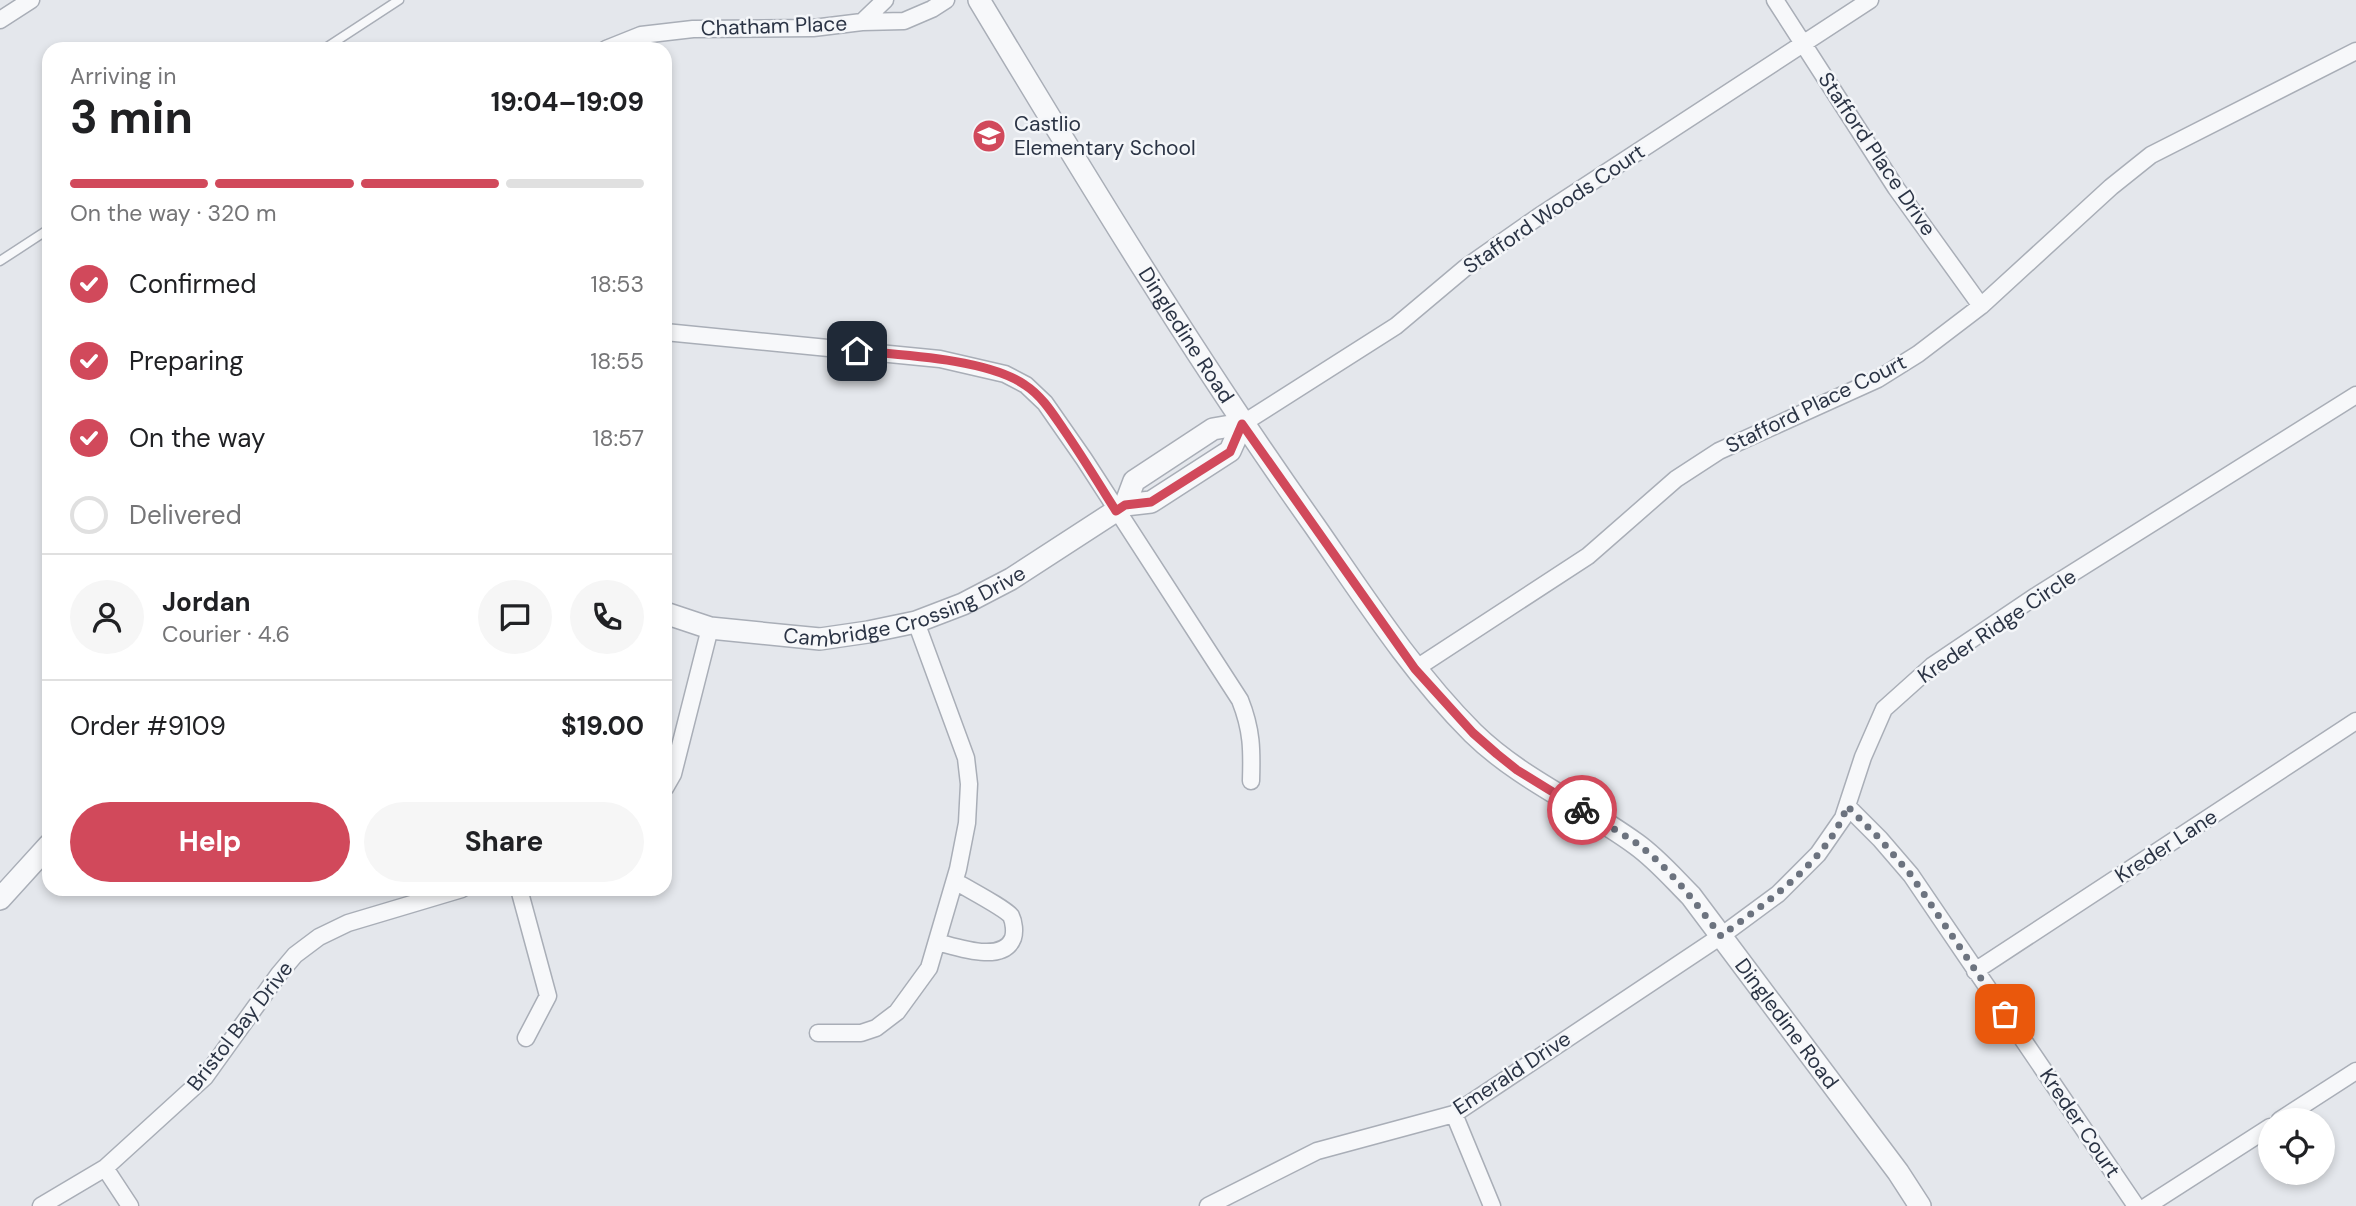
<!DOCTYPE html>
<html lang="en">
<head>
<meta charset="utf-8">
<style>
  :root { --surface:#fff; --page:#f6f6f6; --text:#202124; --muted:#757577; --line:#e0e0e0; --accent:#d1495b }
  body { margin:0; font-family:"DM Sans",sans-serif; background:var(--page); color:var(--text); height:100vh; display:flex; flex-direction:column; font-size:26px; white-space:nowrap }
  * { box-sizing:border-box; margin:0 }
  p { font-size:23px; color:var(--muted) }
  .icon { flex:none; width:38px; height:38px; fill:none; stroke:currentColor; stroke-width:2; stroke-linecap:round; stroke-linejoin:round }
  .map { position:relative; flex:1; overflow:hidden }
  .details { position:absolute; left:42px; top:42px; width:630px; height:854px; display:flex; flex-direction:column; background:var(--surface); border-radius:21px; box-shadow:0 4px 10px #0003 }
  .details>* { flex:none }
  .tools { position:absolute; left:2258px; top:1108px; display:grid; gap:14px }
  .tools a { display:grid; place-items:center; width:77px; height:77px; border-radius:50%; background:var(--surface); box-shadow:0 4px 10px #0003; font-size:35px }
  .pin { position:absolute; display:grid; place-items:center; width:60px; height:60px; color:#fff; margin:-30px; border-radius:14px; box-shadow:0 4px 10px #0006 }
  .courier { position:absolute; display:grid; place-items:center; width:70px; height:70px; margin:-35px; border:5px solid #d1495b; border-radius:50%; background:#fff; color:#222; box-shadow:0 2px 9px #0007 }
  .summary em { font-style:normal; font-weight:700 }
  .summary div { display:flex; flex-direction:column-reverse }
  .summary { display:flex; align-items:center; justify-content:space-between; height:119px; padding:0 28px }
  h1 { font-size:46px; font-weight:700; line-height:52px }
  .bar { display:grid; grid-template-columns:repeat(4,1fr); gap:10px 7px; align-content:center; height:84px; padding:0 28px }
  .bar i { height:9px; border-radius:5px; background:var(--line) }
  .bar .active { background:var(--accent) }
  .bar p { grid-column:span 4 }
  .line { display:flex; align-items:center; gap:18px; padding:0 28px; border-top:2px solid var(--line) }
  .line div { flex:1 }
  .round { display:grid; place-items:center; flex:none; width:74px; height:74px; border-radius:37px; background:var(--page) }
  ol { padding:0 28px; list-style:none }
  li { display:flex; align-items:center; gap:21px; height:77px }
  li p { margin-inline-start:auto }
  li .icon { padding:7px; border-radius:50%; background:var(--accent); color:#fff; stroke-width:4 }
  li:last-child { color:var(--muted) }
  li i { width:38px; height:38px; border:4px solid var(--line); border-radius:50% }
  .cta { display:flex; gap:14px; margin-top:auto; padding:14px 28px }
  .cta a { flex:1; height:80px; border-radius:42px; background:var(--accent); color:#fff; font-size:28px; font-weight:700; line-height:80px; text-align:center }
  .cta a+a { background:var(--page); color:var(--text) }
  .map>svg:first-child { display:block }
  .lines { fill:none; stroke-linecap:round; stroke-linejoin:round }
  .service-casing { stroke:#a9aeb7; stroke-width:11 }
  .minor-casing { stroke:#a9aeb7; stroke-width:19 }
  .tertiary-casing { stroke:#a9aeb7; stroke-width:24 }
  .service { stroke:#f7f8fa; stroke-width:8 }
  .minor { stroke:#f7f8fa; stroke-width:16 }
  .tertiary { stroke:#f7f8fa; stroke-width:21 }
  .done { stroke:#6c737f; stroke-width:7; stroke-dasharray:0 12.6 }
  .route { stroke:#d1495b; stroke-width:9 }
  .labels { text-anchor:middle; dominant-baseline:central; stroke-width:5; stroke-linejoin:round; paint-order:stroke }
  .street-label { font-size:21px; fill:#2b3445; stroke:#f4f6f9 }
  .poi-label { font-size:21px; fill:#2b3445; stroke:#f4f6f9; text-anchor:start }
</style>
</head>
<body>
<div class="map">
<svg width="2356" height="1206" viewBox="0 0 2356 1206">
  <rect width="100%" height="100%" fill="#e4e7ec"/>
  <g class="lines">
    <defs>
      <path id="service" d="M324,49L399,0
        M0,261L49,229"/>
      <path id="minor" d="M1775,0L1896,188L1981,306
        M0,20L31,0
        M862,22L885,0
        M606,49L641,35L693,29L813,28L862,22L904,21L932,9L946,0
        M665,332L940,359L1005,374L1026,385L1045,403L1084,459L1240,700C1252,730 1252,750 1251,781
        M1242,424L1396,326L1465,268L1538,217L1870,0
        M1415,669L1588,556L1676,479L1719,451L1878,379L1918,354L1981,306L2111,187L2151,155L2356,51
        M665,788L673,774L710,628
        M1847,806L1880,839L1911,875L2136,1206
        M519,889L548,996L526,1038
        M937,942C957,947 1003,964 1013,938C1015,932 1014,922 1011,916C1005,908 966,888 955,881
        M1975,971L2356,721
        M818,1033H861L876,1028L897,1012L929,968L958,869L967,823L969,784L966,758L916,622
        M1454,1114L1492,1206
        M2280,1120L2356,1071
        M105,1168L130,1206
        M41,1206L105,1168L205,1077L279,974L295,955L319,937L348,923L462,889
        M1208,1206L1317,1151L1454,1114L1721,936L1778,894L1818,854L1843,818L1863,757L1884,709L1932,666L2036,596L2356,395
        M2147,1206L2270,1127"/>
      <g id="tertiary">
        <path id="s1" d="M979,0C1086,178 1194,356 1314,525C1364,597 1411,671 1473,733C1521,780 1583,805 1636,844C1657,859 1673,878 1691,896L1898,1172L1920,1206"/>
        <path d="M1125,505L1134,481L1213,429L1242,424"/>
        <path id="s2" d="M665,613L710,628L820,639L868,632L916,622L963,604L1011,579L1125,505L1151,502L1230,451L1242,424"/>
        <path d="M0,899L49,845"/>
      </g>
    </defs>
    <!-- service casing -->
    <use href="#service" class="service-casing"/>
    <!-- minor casing -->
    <use href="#minor" class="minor-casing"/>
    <!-- tertiary casing -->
    <use href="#tertiary" class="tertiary-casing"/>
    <!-- service -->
    <use href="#service" class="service"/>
    <!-- minor -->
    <use href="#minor" class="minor"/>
    <!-- tertiary -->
    <use href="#tertiary" class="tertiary"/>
  </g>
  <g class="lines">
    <!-- done -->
    <path class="done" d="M1582,810C1600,821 1618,831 1635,842C1669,867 1695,902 1721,936C1765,903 1829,861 1847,806L1880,839L1911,875L2005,1014"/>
    <!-- route -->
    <path class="route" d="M857,351C903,355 988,359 1025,385C1042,396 1053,414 1064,430C1082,456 1099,484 1116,511L1125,505L1151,502L1230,452L1242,424L1415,669L1473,733L1497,754L1517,770L1582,810"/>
  </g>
  <!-- icons -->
  <defs>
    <symbol id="school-disc" viewBox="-11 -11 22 22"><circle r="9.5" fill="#d1495b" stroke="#f4f6f9"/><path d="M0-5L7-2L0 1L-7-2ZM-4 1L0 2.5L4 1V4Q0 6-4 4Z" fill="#fff"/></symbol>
  </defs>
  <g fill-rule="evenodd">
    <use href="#school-disc" x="970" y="117" width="38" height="38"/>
  </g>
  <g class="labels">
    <!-- street labels -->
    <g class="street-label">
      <text transform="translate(774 26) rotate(-2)">Chatham Place</text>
      <text transform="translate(1877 154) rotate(56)">Stafford Place Drive</text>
      <text transform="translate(1554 209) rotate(-34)">Stafford Woods Court</text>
      <text stroke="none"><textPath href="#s1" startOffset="394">Dingledine Road</textPath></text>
      <text transform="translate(1816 404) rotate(-26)">Stafford Place Court</text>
      <text stroke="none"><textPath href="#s2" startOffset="248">Cambridge Crossing Drive</textPath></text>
      <text transform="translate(1997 626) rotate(-34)">Kreder Ridge Circle</text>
      <text transform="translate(2166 846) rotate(-33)">Kreder Lane</text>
      <text stroke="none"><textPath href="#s1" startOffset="1318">Dingledine Road</textPath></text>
      <text transform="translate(240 1026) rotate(-52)">Bristol Bay Drive</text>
      <text transform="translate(1512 1073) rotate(-33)">Emerald Drive</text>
      <text transform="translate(2080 1123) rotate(56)">Kreder Court</text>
    </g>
    <!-- poi labels -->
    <g class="poi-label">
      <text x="1014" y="124">Castlio<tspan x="1014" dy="24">Elementary School</tspan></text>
    </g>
  </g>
</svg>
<div class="tools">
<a><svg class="icon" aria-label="locate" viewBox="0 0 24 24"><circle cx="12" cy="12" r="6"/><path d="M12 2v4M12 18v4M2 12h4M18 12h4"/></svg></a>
</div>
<div class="pin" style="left:2005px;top:1014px;background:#ea580c"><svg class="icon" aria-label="bag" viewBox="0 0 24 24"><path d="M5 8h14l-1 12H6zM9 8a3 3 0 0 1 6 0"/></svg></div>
<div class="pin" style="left:857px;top:351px;background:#1f2937"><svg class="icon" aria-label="home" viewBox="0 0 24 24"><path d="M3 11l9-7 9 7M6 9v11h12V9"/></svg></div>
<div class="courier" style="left:1582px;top:810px"><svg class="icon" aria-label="bike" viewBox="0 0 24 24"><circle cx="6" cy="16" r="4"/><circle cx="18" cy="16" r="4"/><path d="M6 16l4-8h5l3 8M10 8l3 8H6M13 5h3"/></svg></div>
<section class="details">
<div class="summary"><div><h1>3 min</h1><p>Arriving in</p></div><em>19:04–19:09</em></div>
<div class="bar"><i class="active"></i><i class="active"></i><i class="active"></i><i></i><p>On the way · 320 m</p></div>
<ol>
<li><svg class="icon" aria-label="check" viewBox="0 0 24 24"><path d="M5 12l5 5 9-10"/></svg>Confirmed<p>18:53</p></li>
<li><svg class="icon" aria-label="check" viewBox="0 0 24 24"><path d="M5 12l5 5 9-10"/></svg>Preparing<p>18:55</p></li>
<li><svg class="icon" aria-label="check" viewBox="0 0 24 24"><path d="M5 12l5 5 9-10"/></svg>On the way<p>18:57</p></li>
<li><i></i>Delivered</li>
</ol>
<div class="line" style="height:126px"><a class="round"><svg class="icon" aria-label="person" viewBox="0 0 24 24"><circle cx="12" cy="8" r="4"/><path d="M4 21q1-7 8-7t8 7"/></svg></a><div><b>Jordan</b><p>Courier · 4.6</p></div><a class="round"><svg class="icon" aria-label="chat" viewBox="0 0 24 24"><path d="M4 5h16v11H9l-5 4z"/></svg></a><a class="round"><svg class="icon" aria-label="phone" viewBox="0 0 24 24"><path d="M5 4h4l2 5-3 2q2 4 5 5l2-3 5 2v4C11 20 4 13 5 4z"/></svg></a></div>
<div class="line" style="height:91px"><div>Order #9109</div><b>$19.00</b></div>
<div class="cta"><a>Help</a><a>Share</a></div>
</section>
</div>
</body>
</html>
